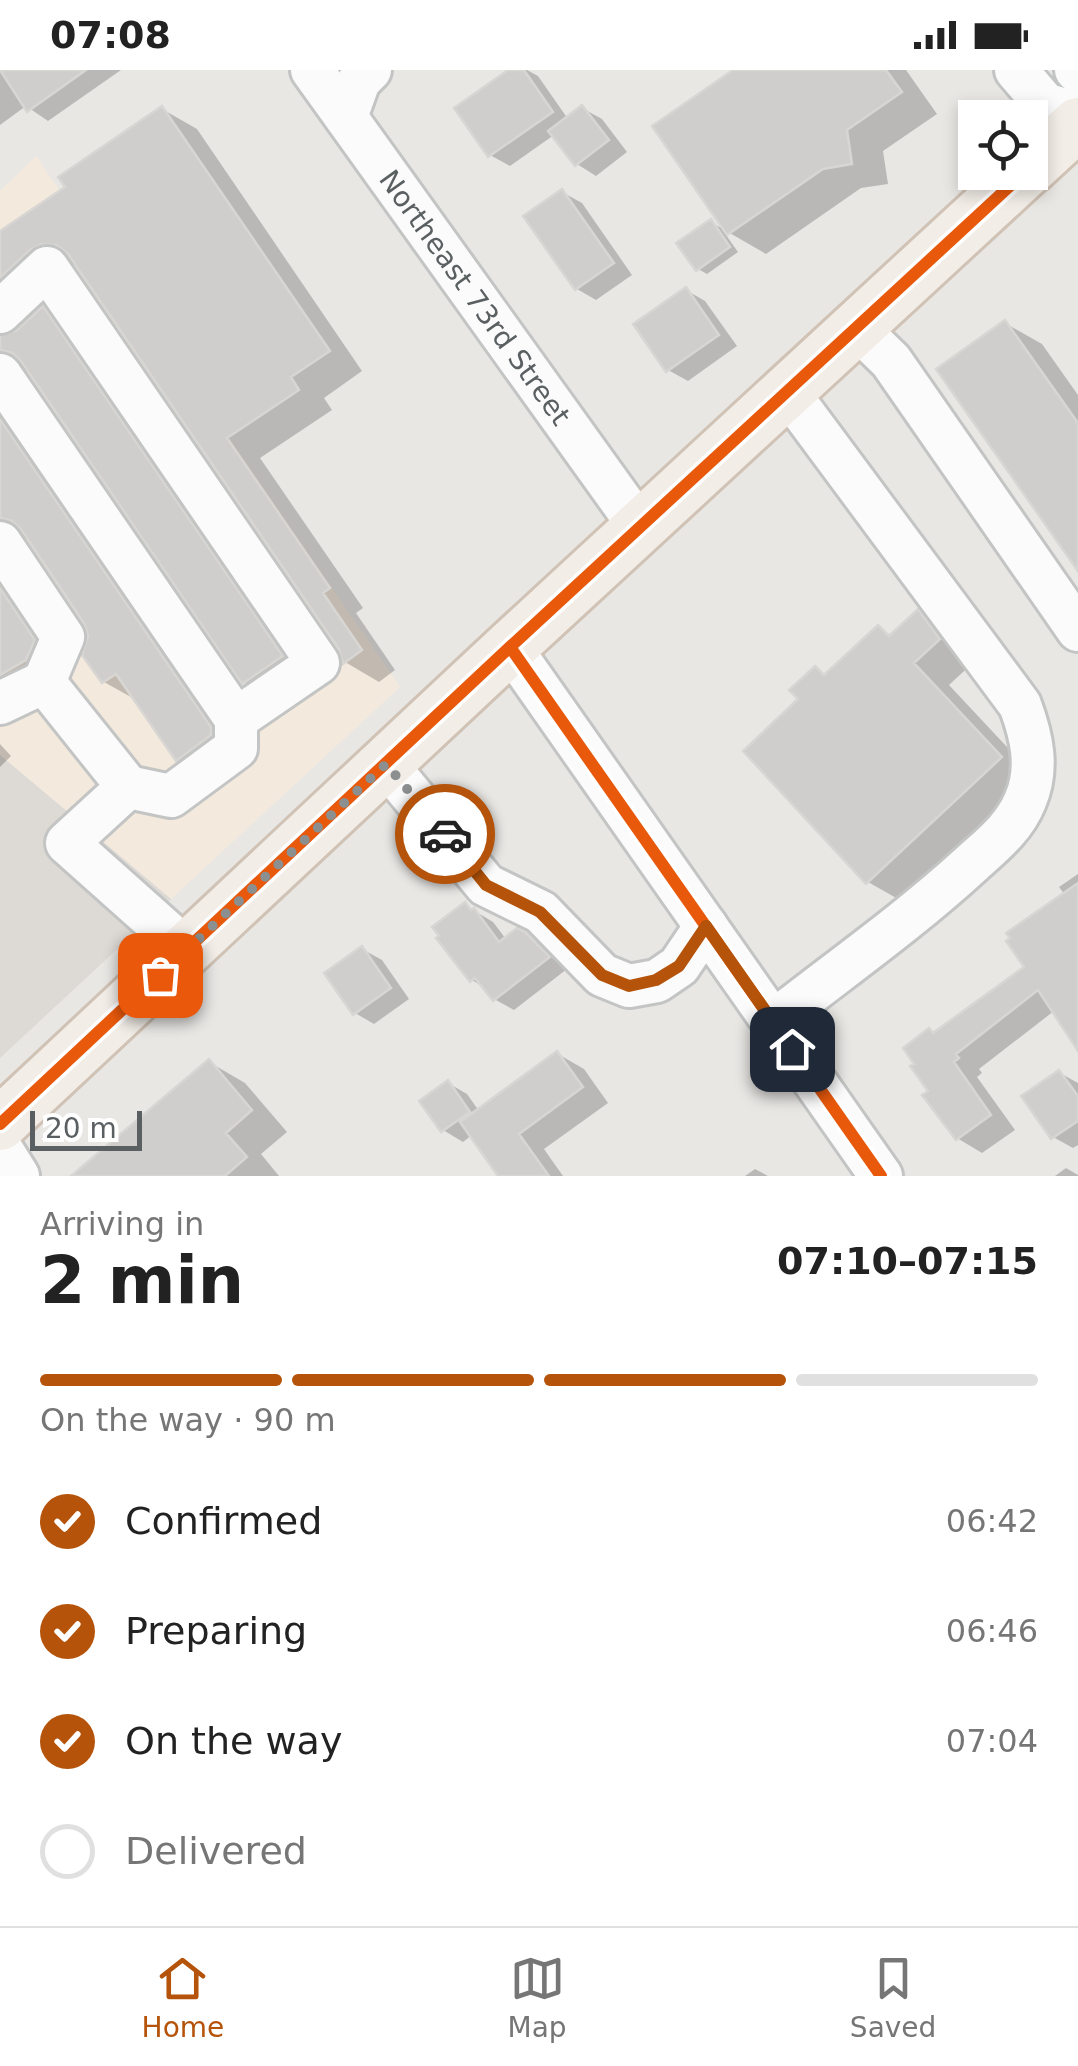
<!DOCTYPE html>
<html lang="en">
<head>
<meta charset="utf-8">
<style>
  :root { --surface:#fff; --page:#f2f2f2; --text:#222; --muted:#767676; --line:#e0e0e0; --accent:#b45309 }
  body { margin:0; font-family:"DejaVu Sans",sans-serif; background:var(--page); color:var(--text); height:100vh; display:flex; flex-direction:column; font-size:38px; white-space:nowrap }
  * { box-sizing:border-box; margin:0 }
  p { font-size:32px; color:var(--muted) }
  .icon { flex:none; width:55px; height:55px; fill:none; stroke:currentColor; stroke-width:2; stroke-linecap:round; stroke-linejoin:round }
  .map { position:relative; height:1106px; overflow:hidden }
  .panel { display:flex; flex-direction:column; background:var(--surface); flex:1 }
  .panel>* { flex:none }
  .controls { position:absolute; left:958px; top:30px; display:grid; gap:20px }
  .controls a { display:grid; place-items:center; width:90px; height:90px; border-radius:0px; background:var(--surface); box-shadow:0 5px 15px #0003; font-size:50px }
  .scale { position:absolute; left:30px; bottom:25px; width:112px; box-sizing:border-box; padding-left:10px; border:5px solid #5a5f61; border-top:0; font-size:28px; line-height:35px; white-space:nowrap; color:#5a5f61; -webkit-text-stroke:8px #fff; paint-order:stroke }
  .pin { position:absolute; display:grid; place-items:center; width:85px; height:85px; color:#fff; margin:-42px; border-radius:20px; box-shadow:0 5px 15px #0006 }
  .courier { position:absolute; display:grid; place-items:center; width:100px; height:100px; margin:-50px; border:8px solid #b45309; border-radius:50%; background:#fff; color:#222; box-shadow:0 2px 12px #0007 }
  .overview em { font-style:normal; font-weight:800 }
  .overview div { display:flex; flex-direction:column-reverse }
  .overview { display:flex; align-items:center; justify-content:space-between; height:170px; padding:0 40px }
  h1 { font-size:65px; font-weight:800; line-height:75px }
  .bar { display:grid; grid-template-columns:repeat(4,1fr); gap:15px 10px; align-content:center; height:120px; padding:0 40px }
  .bar i { height:12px; border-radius:8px; background:var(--line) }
  .bar .current { background:var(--accent) }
  .bar p { grid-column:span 4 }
  ol { padding:0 40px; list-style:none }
  li { display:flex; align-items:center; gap:30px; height:110px }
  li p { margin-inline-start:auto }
  li .icon { padding:10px; border-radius:50%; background:var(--accent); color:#fff; stroke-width:4 }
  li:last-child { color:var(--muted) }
  li i { width:55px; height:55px; border:5px solid var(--line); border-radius:50% }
  .status { display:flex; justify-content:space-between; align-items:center; height:70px; padding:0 50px; background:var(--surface); direction:ltr }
  .status svg { height:28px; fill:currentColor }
  .tabs { display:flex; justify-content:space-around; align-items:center; height:140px; border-top:2px solid var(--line); background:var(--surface); font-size:28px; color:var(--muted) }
  .tabs a { display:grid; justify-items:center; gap:5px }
  .tabs .current { color:var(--accent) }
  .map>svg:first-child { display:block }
  .commercial { fill:#f3e9dd }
  .education { fill:#ddd9d4 }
  .shadow { fill:#0003 }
  .building { fill:#d0cecd; stroke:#d8d6d3; stroke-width:2.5 }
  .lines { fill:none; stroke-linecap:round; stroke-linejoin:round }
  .minor-casing { stroke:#c3c4c4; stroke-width:48 }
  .major-casing { stroke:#d0c2b4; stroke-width:58 }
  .minor { stroke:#fcfbfb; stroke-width:42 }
  .major { stroke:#f2ede7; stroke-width:52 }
  .cycleway-casing { stroke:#fff; stroke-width:19 }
  .cycleway { stroke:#e8590c; stroke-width:12 }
  .done { stroke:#8c8f8f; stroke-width:10; stroke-dasharray:0 18 }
  .route { stroke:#b45309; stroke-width:12 }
  .labels { text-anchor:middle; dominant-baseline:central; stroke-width:9; stroke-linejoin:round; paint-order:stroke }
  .street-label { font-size:28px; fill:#5a5f61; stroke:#fff }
</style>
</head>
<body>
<div class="status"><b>07:08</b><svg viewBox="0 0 49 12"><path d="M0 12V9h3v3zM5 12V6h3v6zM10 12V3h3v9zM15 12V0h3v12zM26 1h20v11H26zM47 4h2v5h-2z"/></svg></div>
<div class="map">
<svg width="1078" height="1106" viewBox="0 0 1078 1106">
  <rect width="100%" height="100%" fill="#e9e7e4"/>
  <!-- commercial -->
  <path class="commercial" d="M36,86L400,617L171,829L0,685V121Z"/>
  <!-- education -->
  <path class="education" d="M0,685L171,829L0,988Z"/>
  <!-- shadow -->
  <path class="shadow" d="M0,0H121L48,51L26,36L0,55Z
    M512,0H527L538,6L568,49L582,38L602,49L627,82L596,106L577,94L554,65L510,96L490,85Z
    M737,0H906L937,44L883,81L888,114L861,118L766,184L721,158L738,182L707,204L698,199L711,152L728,162Z
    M162,39L197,59L362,301L324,328L332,340L260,388L363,538L356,543L395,600L379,612L345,592L341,578L77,193L65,199L10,254L9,267L43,239L77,259L316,607L279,632L244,612L30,300L20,304L245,678L212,709L177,690L138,631L104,612L86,552L30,468L22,471L68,591L0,632V162L68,117Z
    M562,122L582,133L632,205L596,230L577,219Z
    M686,220L705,231L737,276L688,311L668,300Z
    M1005,253L1042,274L1078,325V497Z
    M918,542L955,563L975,591L949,615L1037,709L905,833L868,812L801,629L816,599L827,605L878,558L893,566Z
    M0,674L11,686L0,697Z
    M1078,804V970L1054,941L979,999L982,1003L977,1007L1015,1060L982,1083L957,1068L931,1022L936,965L1027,897L1065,825L1059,817Z
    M465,835L493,852L506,869L517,861L546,877L567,899L514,940L494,929L485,918L472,910Z
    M362,879L382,890L409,929L374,954L355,943Z
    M558,984L584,999L608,1033L544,1079L563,1106H501L472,1065L463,1072L443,1060L448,1013L467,1024L479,1041Z
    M209,992L245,1013L287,1062L261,1084L279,1106H75Z
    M1060,1003L1078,1013V1075L1073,1078L1053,1067Z
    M1066,1098L1078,1105V1106H1055Z
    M755,1099L768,1106H745Z"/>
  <!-- building -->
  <path class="building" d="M0,0H86L27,42Z
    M508,0H524L553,42L488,87L454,38Z
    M733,0H886L902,22L847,60L852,94L823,99L727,165L652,56Z
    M582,35L609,70L575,96L548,61Z
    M162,36L330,281L291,307L299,320L227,368L330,518L323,523L362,580L343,594L339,579L68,184L56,175L42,174L30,180L0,208V161L65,117L58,107Z
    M562,119L614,193L575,220L523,146Z
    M711,149L730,177L696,201L676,173Z
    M686,217L719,265L666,302L633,254Z
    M43,236L283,586L242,614L21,291L12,283L0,280V266L16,261Z
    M1005,250L1078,353V501L936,299Z
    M0,349L211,657V665L176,691L116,604L102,613L82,585L88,566L84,553L21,459L12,451L0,448Z
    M0,518L35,570L26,590L0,605Z
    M918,539L940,569L914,593L1002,687L866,814L743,681L798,629L789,620L815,596L824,605L878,555L889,566Z
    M1078,813V981L1038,920L956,984L959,988L954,992L991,1045L956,1070L922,1025L928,1021L910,996L914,994L903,978L929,958L933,963L1024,897L1006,871L1010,868L1006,863Z
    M465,832L471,840L474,838L499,872L517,858L526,863L550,887L493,931L475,908L470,912L436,868L439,866L432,857Z
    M362,876L391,918L353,945L324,903Z
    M557,981L583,1017L519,1064L549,1106H498L460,1052Z
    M209,989L252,1040L226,1063L247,1087L225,1106H71Z
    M1059,1000L1078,1026V1051L1051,1069L1021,1026Z
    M448,1010L470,1042L441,1062L419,1031Z"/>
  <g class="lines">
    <defs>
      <g id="minor">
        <path id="s1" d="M312,0L640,457"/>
        <path d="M1016,0L1045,34L1078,44"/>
        <path d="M1076,0L1078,2"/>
        <path d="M346,47L359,11L370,0"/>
        <path d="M0,242L47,198L318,593L236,649L0,305"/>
        <path d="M857,258L891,291L1078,560"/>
        <path d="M0,473L63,567L44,612"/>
        <path d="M510,577L881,1106"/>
        <path d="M0,633L44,612L128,717L67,773L187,880"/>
        <path d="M386,694L486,815L541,842L602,905L629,916L657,911L679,896L706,856"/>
        <path d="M128,717L171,726L236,678V649"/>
        <path d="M773,952C839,900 909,851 971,794C992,775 1014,758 1025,731C1039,699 1032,667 1020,635L787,321"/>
        <path d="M0,1077L18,1106"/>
      </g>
      <path id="major" d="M1030,98L1078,54
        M0,1054L510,577L1025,102"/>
    </defs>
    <!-- minor casing -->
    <use href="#minor" class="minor-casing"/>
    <!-- major casing -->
    <use href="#major" class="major-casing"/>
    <!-- minor -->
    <use href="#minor" class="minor"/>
    <!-- major -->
    <use href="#major" class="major"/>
    <defs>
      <path id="cycleway" d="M510,577L881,1106
        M0,1054L510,577L1025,102"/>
    </defs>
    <!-- cycleway casing -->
    <use href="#cycleway" class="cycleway-casing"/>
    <!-- cycleway -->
    <use href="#cycleway" class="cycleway"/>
  </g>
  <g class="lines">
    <!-- done -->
    <path class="done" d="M160,905L386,694L445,764"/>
    <!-- route -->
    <path class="route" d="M445,764L486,815L540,842L602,905L629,916L656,910L679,896L706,856L792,979"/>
  </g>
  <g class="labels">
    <!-- street labels -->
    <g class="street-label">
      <text stroke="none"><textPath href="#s1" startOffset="280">Northeast 73rd Street</textPath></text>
    </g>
  </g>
</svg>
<div class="controls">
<a><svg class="icon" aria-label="locate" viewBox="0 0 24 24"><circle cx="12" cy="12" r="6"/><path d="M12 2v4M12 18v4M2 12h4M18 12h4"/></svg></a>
</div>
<div class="scale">20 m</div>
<div class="pin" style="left:160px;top:905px;background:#ea580c"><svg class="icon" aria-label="bag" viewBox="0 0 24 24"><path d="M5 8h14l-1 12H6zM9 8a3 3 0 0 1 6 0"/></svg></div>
<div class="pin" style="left:792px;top:979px;background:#1f2937"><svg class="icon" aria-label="home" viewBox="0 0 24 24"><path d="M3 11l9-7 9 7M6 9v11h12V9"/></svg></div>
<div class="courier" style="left:445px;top:764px"><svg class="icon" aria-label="car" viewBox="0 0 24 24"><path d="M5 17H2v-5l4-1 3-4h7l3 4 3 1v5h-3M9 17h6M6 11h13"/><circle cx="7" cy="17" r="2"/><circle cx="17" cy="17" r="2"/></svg></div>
</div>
<section class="panel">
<div class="overview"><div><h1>2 min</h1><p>Arriving in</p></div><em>07:10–07:15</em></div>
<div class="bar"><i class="current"></i><i class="current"></i><i class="current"></i><i></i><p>On the way · 90 m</p></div>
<ol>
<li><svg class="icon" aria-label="check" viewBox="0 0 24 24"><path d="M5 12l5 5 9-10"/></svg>Confirmed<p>06:42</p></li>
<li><svg class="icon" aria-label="check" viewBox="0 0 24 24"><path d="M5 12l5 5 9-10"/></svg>Preparing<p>06:46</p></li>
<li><svg class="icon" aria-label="check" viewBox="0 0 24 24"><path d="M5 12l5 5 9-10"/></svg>On the way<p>07:04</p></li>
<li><i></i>Delivered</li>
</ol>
</section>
<nav class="tabs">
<a class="current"><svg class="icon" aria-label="home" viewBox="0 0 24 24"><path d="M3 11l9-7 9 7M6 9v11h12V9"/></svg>Home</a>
<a><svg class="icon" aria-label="map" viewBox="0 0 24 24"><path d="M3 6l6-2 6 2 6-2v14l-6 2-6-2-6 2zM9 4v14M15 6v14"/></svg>Map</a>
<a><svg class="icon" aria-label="saved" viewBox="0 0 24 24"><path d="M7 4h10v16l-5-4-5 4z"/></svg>Saved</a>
</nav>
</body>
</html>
